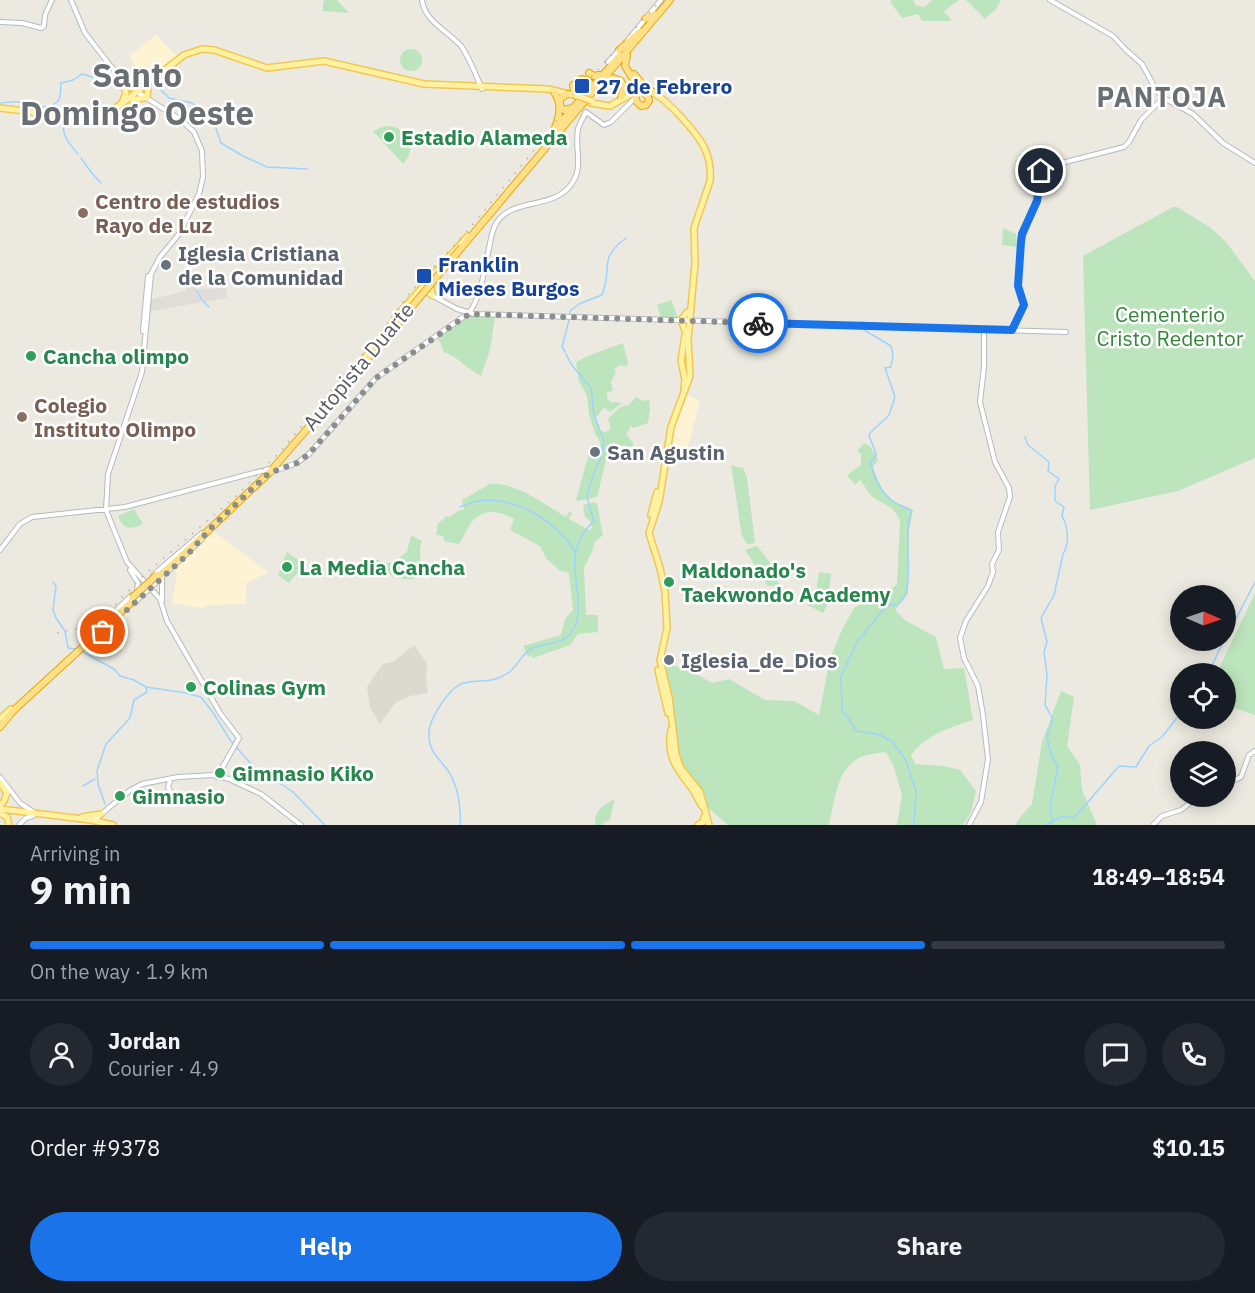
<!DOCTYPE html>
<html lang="en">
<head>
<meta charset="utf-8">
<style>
  :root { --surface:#171b24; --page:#242831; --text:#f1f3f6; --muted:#9ea1a6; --line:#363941; --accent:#1a73e8 }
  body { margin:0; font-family:"IBM Plex Sans",sans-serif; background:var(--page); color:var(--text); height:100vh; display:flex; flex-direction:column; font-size:22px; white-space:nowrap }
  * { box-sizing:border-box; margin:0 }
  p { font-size:20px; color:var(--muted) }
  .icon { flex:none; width:33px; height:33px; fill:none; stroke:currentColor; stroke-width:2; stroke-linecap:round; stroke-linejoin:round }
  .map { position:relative; height:825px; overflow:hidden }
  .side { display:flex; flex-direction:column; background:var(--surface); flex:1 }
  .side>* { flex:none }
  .needle { width:39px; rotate:92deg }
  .controls { position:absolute; left:1170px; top:585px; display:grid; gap:12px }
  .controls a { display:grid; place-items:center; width:66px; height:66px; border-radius:50%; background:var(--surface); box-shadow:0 3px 15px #0003; font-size:30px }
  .pin { position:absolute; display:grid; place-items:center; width:51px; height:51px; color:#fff; margin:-26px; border:3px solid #fff; border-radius:50%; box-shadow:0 2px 6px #0007 }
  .courier { position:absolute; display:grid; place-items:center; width:60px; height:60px; margin:-30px; border:4px solid #1a73e8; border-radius:50%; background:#fff; color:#222; box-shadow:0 2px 8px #0007 }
  .overview em { font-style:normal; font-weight:700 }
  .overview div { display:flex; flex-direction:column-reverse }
  .overview { display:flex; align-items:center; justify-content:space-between; height:102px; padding:0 30px }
  h1 { font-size:39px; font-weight:700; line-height:45px }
  .bar { display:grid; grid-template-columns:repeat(4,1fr); gap:9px 6px; align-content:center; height:72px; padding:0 30px }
  .bar i { height:8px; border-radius:4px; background:var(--line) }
  .bar .selected { background:var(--accent) }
  .bar p { grid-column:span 4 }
  .line { display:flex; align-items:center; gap:15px; padding:0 30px; border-top:2px solid var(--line) }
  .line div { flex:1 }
  .round { display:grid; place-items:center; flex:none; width:63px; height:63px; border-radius:32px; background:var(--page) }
  .primary-button { display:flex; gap:12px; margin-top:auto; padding:12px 30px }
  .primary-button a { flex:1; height:69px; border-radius:36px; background:var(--accent); color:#fff; font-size:24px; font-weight:700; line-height:69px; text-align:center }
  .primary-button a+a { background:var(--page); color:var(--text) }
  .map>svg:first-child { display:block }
  .commercial { fill:#fef4d4 }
  .industrial { fill:#e0ddd8 }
  .education { fill:#dcd9ce }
  .green { fill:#bce4bd }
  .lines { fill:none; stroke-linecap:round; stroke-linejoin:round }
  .stream { stroke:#9dd3ff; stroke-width:1.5 }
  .secondary-casing { stroke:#b6babf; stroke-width:6 }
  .primary-casing { stroke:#f1c754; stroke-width:8 }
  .highway-casing { stroke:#eca600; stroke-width:8 }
  .secondary { stroke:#fff; stroke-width:4 }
  .primary { stroke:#fff1a2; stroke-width:5 }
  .highway { stroke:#fde087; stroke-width:6 }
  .rail { stroke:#b2b3b3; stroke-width:1.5; stroke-dasharray:1.5 8; stroke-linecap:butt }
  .primary-bridge-casing { stroke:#f1c754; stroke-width:8; stroke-linecap:butt }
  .highway-bridge-casing { stroke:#eca600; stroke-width:8; stroke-linecap:butt }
  .primary-bridge { stroke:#fff1a2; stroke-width:5 }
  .highway-bridge { stroke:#fde087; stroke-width:6 }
  .done { stroke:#8c8e8d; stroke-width:6; stroke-dasharray:0 10.8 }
  .route { stroke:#1a73e8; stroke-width:8 }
  .transit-dot { fill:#1a4fb4; stroke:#fff; stroke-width:2 }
  .leisure-dot { fill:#2e9e5b; stroke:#fff; stroke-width:2 }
  .education-dot { fill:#8d6e63; stroke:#fff; stroke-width:2 }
  .worship-dot { fill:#6b7280; stroke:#fff; stroke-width:2 }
  .labels { text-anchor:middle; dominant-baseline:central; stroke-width:5; stroke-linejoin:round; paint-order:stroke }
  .transit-label { font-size:21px; font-weight:bold; fill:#164399; stroke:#fff; text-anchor:start }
  .leisure-label { font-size:21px; font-weight:bold; fill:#27864d; stroke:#fff; text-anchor:start }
  .education-label { font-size:21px; font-weight:bold; fill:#785e54; stroke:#fff; text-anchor:start }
  .worship-label { font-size:21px; font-weight:bold; fill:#5b616d; stroke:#fff; text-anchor:start }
  .park-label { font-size:21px; fill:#348539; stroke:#fff }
  .street-label { font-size:21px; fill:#595d61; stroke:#fff }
  .district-label { font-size:27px; font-weight:bold; letter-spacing:1.5px; fill:#6a6f73; stroke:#fff }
  .town-label { font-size:33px; font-weight:bold; fill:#6a6f73; stroke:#fff }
</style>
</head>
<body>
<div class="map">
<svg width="1255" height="825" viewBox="0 0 1255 825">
  <rect width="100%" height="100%" fill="#eceae0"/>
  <!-- commercial -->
  <path class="commercial" d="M156,35L178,57L154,77L136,68L129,56Z
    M685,394L700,401L687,450L672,446L671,442L673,428Z
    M214,532L268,572L247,583L245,604L210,605L202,608L172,603L177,575L175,569Z
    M127,611L125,650H108L103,647L99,635Z"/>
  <!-- industrial -->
  <path class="industrial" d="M191,273L200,276L196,289L202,302L147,312L148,300L186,291L188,274Z
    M226,288L227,298L205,302L198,289Z"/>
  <!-- education -->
  <path class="education" d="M414,645L427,663L426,681L428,693L410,696L395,703L380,724L370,707L367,687L383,664L393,662Z"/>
  <!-- green -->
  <path class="green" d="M325,0H337L349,13L323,11V2Z
    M891,0H913L915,5L924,7L933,0H959L944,11L952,21H922L918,14L902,18L891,3Z
    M966,0H1001L996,9L985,19Z
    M400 60a11 11 0 1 1 22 0a11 11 0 1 1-22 0Z
    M385,126C407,125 419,147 403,164L373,131Z
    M1173,207H1177L1211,228L1226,242L1255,281V458L1178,491L1090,510L1083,256Z
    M1003,228L1016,234L1017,247L1002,245Z
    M671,300L678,318H661L657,305Z
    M469,315L495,317L490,350L481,376C467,369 460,358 444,352L438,338Z
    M623,343L628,363L626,367L621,365L614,369L616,373L611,382L613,391L607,392V398L611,402L622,403L610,412L604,407L596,418L601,431L606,432L611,429L608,419L620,407L629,405L636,397L643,401L649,399L650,409L648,423L634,428L630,426L629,430L626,434L633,443V447L610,444L597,497L578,501L576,500L589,454L596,457L601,449L599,439L595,434L589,414L587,396L579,381L576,362L588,356Z
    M864,443L870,446L878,460L873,467C883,494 886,499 913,510L909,532L908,594L895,610L906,621L936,637L944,669L964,668L973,720C949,728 926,735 911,755L915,764L944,766L960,770L976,791L971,812L963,825H897L902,795L894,767L886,752C879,753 870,754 863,756C836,767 835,801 829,825H728L707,807L678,768L663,669L672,665L686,668L712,683L729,679L765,700L794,701L819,715L830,659L842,630L854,608L897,585L900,520L893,509L872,497L860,480L855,485L847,475L861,465V454L857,451Z
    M731,465L743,468L747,478L755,543L747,544L742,536Z
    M490,484C516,482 544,504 566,517L569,512L572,513L569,519L589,530L592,528L590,521L585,517L583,505L595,502L597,504L603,535L594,543L593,549L584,568L586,615H598V632L578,634L570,645L533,658L531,655L528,657L523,646L561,635L565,619L573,610L569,573L559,570L546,558L540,546L510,530L514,519C498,510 484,508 471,523C466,529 464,538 459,544L444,541L443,536L436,535L438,523L444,519V517L447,516L449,517L460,510H464L462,500Z
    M134,509L143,524C130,530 124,530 118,516Z
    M411,535L422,541C417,553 424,565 418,577C404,584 388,573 374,567V558C391,567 393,562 407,552Z
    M757,546L772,565L770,566L780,586H768L745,550Z
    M287,552L304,564L289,583L278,575Z
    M819,572L831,574L829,593L831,598L823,613L807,605L816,593Z
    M1255,593V715L1226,705V674L1217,673Z
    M1061,691L1074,697L1067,746L1080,765L1082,790L1097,825H1015L1021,816L1032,804L1042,742Z
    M615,799L610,819L601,825H595C594,810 603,805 615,799Z"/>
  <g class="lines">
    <!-- stream -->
    <path class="stream" d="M147,74L151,79
      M154,83L169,98L192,103L215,126L221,143L243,156L267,167L307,169
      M0,103C6,103 13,101 19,102C31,104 46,112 57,102C62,98 60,89 61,83L73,80L82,74L92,77
      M52,105L62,111
      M63,120C62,135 68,143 78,154
      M81,158L91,172L101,183
      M197,290L202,300L209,307
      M863,322L864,330L891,346L893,355L891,367L885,368L895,397L889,415L869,434C870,442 876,449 876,456L870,461C874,478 880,492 894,502C900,506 906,507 912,511C900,533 919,595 897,604C894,605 890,605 887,605L858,641L841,676L842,710L857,731L880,735L893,742L906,761L916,790L914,825
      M565,352L562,347L569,320L570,311L579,304L602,295C613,269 597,259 626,238
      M1025,437L1028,445L1049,462L1048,471L1059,479L1055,486V501L1064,507L1062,516C1068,526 1070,544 1063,554L1054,595L1041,618L1047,642L1044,652L1047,675L1045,705L1053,719L1047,737L1051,755L1058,767L1050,807L1052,821
      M460,507C466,505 472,502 478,501C516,496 556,521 575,552
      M53,582L56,586L53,610L56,618L65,631L68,648L77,649
      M1226,638L1255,582
      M81,651L114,669L120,676L134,680L146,687L186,693L201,697L214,714L230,740L259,773L266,778L281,784L293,792L325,825
      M1208,674L1224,640
      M83,786L95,779
      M105,804L98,784L97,771L106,744L130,718L134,700L147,692L146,687
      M460,825C461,811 459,793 453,780C446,761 428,757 429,733C429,719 450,686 464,683C481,679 492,684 508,673C519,666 520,654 533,648C545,643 562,644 571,633C589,610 567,570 578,543C581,535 588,527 594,521L587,498L591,481L600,459L604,441L594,415L591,388L571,364L566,354
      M1046,825L1063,816L1074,818L1119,766L1136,767L1149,746L1162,737L1180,714"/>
    <defs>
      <path id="secondary" d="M71,0L85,33L109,64
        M422,0C424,21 449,32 461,46C470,58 476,76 482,89
        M1050,0L1113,36L1126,50L1142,64L1155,88L1162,97L1193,114L1223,143L1255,163
        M0,22L22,23L41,28L44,26L45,15L52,0
        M627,41L661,0
        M608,62L620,49
        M109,64L131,88
        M137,92L181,120L194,132L202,151L203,177L199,194L179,234L160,257L151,274L142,372L108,474L106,510L127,562L160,599L167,621L220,713L239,738L217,777
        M424,291L457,309L474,314L1066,332
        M1012,330L1024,305L1018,286L1021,240L1037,201L1042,168L1124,147L1129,142L1141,120L1163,98
        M143,331L148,276
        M271,472L297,463L309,454L376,378L469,313C482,295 484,270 489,248C491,239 492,229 497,222C513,198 552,209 570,186C585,168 574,149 578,129C580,123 583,118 586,112L604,125L611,122L636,97
        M0,550L20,524L32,517L125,507L269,469
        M130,570L138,583L137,590
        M153,575L202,533
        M162,579V601
        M135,602L202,539
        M83,642L132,595
        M0,777L20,803L32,811
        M170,781L168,787L170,791
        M1226,784L1241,777L1249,755L1255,751
        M93,821L129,791L142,784L178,777L214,775L229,779L261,794L301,825
        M19,825L26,818L33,816
        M969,825L981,802L988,759L983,715L978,686L964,658L960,638L966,621L988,586L993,572L992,564L999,550L998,532L1010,497L1009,488L995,462L980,402L984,367V329
        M1153,825L1162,816L1181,810L1199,796"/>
      <path id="primary" d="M122,82L126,93L122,103
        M131,88L142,87
        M650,92C665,96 698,134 705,149C709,158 711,171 710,181L694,228L695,263L688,340L690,376L671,427L659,502L649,533L660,568L665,591L667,628L660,660L669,697L676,754L680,767L700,792L709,825
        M147,98L148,87
        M132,100L144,98
        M591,103L610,106L633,93
        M0,108L81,118L100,117L120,105L184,55L202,49L214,50L267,68L324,61L424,84L548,89L577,96
        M431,288L432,295
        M685,331L681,320L687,312
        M364,359L402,310L468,236
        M684,388L685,380L681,361L685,335
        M651,515L657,492
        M658,670L668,713
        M0,719L11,709
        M671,730C666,755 676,768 690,786C695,792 698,800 702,806
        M0,783L7,793L4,801L0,806
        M0,809L91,820L113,825
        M0,813L7,817L9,825
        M82,817L101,814
        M698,825L703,822L704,817"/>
      <path id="highway" d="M645,19L655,14
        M619,50L640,32
        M627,55L625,66L634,81L636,101L641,106L646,105L649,101L648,97L644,93
        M589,73L594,76L599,75
        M634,74L644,86L653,92
        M605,81L613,78L621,81L624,87L621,97
        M567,94L560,99V106L564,110L573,108L620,56
        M574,94L573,85L582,79L589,82L588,89
        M558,126L573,108
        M549,140C557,125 565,107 554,92
        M462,247L670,0
        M158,578L269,473L383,341
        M0,727L14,710L134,600"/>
    </defs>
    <!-- secondary casing -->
    <use href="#secondary" class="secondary-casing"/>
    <!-- primary casing -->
    <use href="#primary" class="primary-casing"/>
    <!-- highway casing -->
    <use href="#highway" class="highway-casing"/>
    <!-- secondary -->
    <use href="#secondary" class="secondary"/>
    <!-- primary -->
    <use href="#primary" class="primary"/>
    <!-- highway -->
    <use href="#highway" class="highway"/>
    <!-- rail -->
    <path class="rail" d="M57,633L84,627L106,614L144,575L234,498L280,452L381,332L408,295L469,229L531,154L582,87L661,0"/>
    <defs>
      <path id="primary-bridge" d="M633,93H640
        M578,96L592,101"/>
      <path id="highway-bridge" d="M383,341L462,247
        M132,598L157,575"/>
    </defs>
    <!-- primary-bridge casing -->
    <use href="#primary-bridge" class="primary-bridge-casing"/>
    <!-- highway-bridge casing -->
    <use href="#highway-bridge" class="highway-bridge-casing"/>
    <!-- primary-bridge -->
    <use href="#primary-bridge" class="primary-bridge"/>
    <!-- highway-bridge -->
    <use href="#highway-bridge" class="highway-bridge"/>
  </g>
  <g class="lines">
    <!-- done -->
    <path class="done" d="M103,632L187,555L212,527L269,473L297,463L309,454L376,378L469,314L758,323"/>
    <!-- route -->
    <path class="route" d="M758,323L1012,330L1024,305L1018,286L1021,242L1022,234L1037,201L1041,171"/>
  </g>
  <!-- markers -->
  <g class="transit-dot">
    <rect x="574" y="78" width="16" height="16" rx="3"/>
    <rect x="416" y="268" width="16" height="16" rx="3"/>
  </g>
  <g class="leisure-dot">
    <circle cx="389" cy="137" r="6"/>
    <circle cx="31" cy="356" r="6"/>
    <circle cx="287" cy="567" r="6"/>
    <circle cx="669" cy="582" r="6"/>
    <circle cx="191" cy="687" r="6"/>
    <circle cx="220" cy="773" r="6"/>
    <circle cx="120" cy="796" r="6"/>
  </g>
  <g class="education-dot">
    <circle cx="83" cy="213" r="6"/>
    <circle cx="22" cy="417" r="6"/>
  </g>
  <g class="worship-dot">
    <circle cx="166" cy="265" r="6"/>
    <circle cx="595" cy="452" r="6"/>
    <circle cx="669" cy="660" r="6"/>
  </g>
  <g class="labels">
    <!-- transit labels -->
    <g class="transit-label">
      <text x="596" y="86">27 de Febrero</text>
      <text x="438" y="264">Franklin<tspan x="438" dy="24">Mieses Burgos</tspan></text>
    </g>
    <!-- leisure labels -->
    <g class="leisure-label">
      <text x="401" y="137">Estadio Alameda</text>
      <text x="43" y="356">Cancha olimpo</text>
      <text x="299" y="567">La Media Cancha</text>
      <text x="681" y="570">Maldonado's<tspan x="681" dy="24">Taekwondo Academy</tspan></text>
      <text x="203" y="687">Colinas Gym</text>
      <text x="232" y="773">Gimnasio Kiko</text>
      <text x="132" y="796">Gimnasio</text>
    </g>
    <!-- education labels -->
    <g class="education-label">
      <text x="95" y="201">Centro de estudios<tspan x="95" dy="24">Rayo de Luz</tspan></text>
      <text x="34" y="405">Colegio<tspan x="34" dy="24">Instituto Olimpo</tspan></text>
    </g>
    <!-- worship labels -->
    <g class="worship-label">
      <text x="178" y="253">Iglesia Cristiana<tspan x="178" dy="24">de la Comunidad</tspan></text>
      <text x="607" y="452">San Agustin</text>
      <text x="681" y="660">Iglesia_de_Dios</text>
    </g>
    <!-- park labels -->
    <g class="park-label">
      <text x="1170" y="314">Cementerio<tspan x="1170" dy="24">Cristo Redentor</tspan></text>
    </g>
    <!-- street labels -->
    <g class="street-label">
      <text transform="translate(358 366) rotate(-50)">Autopista Duarte</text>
    </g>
    <!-- district labels -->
    <g class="district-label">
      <text x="1162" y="96">PANTOJA</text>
    </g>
    <!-- town labels -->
    <g class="town-label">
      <text x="137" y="74">Santo<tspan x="137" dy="38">Domingo Oeste</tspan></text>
    </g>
  </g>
</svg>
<div class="controls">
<a><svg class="needle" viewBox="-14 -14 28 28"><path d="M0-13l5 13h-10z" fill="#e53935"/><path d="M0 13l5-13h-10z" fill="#9ea1a6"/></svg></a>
<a><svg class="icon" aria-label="locate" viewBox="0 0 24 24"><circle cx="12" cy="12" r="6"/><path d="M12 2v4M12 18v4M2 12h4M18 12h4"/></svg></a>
<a><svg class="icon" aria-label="layers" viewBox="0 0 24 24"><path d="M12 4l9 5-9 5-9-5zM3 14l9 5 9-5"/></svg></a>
</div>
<div class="pin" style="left:103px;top:632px;background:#ea580c"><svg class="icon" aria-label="bag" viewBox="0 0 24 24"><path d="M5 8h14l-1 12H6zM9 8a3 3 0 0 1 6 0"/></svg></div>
<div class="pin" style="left:1041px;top:171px;background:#1f2937"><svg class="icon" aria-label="home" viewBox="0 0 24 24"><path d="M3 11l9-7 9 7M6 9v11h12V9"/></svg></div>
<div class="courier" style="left:758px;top:323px"><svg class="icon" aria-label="bike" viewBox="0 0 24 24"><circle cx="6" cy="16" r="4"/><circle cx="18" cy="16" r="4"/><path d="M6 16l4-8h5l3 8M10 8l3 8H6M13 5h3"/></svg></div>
</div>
<section class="side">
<div class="overview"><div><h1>9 min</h1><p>Arriving in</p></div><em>18:49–18:54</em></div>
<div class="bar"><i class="selected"></i><i class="selected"></i><i class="selected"></i><i></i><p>On the way · 1.9 km</p></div>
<div class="line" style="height:108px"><a class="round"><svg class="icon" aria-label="person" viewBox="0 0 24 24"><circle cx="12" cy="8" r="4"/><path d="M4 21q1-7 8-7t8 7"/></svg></a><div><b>Jordan</b><p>Courier · 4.9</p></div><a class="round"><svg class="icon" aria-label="chat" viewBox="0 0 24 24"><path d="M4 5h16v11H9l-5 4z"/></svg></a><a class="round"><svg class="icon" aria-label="phone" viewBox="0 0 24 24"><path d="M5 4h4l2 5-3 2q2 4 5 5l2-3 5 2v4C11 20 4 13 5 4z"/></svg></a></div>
<div class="line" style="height:78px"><div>Order #9378</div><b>$10.15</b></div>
<div class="primary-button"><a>Help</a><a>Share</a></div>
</section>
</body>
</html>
